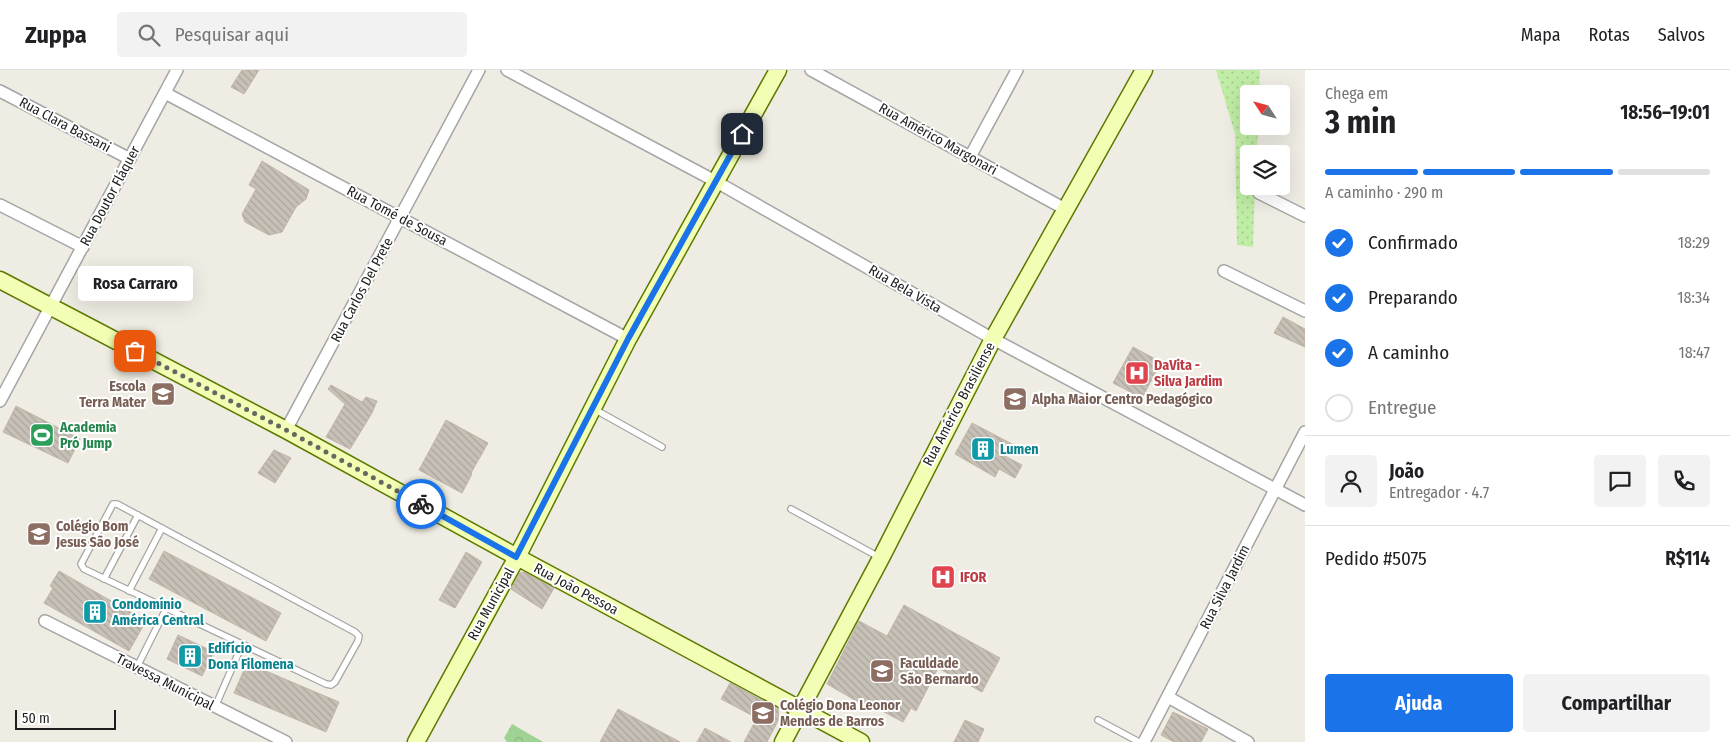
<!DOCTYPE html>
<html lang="pt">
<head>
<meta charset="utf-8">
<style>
  :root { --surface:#fff; --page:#f2f2f2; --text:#202124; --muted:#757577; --line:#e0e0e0; --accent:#1a73e8 }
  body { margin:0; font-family:"Fira Sans Condensed",sans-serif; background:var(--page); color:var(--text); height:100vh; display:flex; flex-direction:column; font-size:19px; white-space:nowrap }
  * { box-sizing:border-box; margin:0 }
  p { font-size:16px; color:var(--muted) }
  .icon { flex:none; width:28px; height:28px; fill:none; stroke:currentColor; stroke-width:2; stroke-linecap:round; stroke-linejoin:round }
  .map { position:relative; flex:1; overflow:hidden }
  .panel { display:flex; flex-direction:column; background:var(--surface); width:425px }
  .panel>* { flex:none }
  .needle { width:32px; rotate:306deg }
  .buttons { position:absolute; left:1240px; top:15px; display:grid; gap:10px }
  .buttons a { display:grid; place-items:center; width:50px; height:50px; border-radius:5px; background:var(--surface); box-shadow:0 5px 20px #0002; font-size:25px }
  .scale { position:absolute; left:15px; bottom:12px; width:101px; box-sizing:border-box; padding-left:5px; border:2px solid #1e1e1e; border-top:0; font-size:14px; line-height:18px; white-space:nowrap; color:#1e1e1e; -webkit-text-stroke:4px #fff; paint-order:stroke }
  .pin { position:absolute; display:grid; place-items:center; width:42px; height:42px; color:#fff; margin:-21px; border-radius:10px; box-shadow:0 2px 8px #0006 }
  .courier { position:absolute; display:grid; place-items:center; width:50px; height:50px; margin:-25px; border:4px solid #1a73e8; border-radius:50%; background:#fff; color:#222; box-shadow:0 1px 6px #0007 }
  .bubble { position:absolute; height:35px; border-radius:5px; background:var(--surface); box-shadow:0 5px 20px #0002; font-size:16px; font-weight:700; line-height:35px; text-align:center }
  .summary em { font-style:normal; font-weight:700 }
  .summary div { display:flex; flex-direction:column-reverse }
  .summary { display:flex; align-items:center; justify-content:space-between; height:85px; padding:0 20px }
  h1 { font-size:32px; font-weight:700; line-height:38px }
  .bar { display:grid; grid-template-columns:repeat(4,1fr); gap:8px 5px; align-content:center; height:60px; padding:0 20px }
  .bar i { height:6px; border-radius:4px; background:var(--line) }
  .bar .active { background:var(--accent) }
  .bar p { grid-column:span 4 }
  .line { display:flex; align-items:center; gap:12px; padding:0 20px; border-top:1px solid var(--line) }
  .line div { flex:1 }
  .round { display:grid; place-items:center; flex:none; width:52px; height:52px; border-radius:5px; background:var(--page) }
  ol { padding:0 20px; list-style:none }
  li { display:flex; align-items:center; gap:15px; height:55px }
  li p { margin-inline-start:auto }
  li .icon { padding:5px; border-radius:50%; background:var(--accent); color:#fff; stroke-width:4 }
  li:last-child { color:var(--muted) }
  li i { width:28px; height:28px; border:2px solid var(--line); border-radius:50% }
  .cta { display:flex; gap:10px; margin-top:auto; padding:10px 20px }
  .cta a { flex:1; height:58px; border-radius:5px; background:var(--accent); color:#fff; font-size:20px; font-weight:700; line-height:58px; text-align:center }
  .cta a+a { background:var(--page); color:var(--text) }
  header { display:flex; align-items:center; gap:30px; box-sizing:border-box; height:70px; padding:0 25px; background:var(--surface); border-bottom:1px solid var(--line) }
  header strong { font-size:24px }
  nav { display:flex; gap:28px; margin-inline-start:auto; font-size:18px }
  .search { width:350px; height:45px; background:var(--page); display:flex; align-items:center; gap:12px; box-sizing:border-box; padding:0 18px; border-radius:5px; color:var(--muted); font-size:19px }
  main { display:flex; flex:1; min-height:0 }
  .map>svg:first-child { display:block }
  .grass { fill:url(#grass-dots) }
  .forest { fill:url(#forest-crowns) }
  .building { fill:url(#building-back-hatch); stroke:#c2b5a4 }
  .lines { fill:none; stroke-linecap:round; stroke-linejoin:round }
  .lane-casing { stroke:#a5a5a5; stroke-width:8 }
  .street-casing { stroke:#a5a5a5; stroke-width:14 }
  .secondary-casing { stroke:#5e7900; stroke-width:19 }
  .lane { stroke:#fff; stroke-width:5.5 }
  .street { stroke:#fff; stroke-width:11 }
  .secondary { stroke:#f1feb3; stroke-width:16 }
  .done { stroke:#676663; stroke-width:5; stroke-dasharray:0 9 }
  .route { stroke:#1a73e8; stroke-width:6 }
  .labels { text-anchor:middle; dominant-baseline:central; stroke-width:4; stroke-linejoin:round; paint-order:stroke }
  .street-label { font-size:14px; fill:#1e1e1e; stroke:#fff }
  .health-label { font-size:14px; font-weight:bold; fill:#be3a42; stroke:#fff; text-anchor:start }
  .education-label { font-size:14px; font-weight:bold; fill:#785e54; stroke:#fff; text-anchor:start }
  .leisure-label { font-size:14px; font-weight:bold; fill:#27864d; stroke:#fff; text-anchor:start }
  .culture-label { font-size:14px; font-weight:bold; fill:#0d838f; stroke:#fff; text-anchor:start }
</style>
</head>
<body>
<header>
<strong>Zuppa</strong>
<div class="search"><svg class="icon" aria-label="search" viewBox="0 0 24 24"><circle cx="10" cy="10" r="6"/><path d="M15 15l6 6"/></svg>Pesquisar aqui</div>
<nav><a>Mapa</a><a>Rotas</a><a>Salvos</a></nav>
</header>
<main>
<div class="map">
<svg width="1305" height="672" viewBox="0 0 1305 672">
  <defs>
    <pattern id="grass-dots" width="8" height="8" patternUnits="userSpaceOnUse" patternTransform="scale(1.25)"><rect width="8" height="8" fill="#c0eda5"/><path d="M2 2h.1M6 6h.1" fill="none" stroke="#a5cb8e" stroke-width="1.8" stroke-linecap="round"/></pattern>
    <pattern id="forest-crowns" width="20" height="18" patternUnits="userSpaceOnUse" patternTransform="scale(1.25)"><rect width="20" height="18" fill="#a0d295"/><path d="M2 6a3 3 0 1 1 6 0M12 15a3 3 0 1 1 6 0" fill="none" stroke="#89b480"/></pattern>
    <pattern id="building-back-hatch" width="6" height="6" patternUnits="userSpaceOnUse" patternTransform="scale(1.25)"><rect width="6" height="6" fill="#c7c0b6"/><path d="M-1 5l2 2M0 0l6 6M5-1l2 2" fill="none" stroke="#aaa59c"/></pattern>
  </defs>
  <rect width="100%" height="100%" fill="#efede3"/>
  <!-- grass -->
  <path class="grass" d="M1216,0H1260L1259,24H1249V56H1258L1257,84H1249V116H1255L1253,177L1237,175L1235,64Z"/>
  <!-- forest -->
  <path class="forest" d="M512,654L543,672H507L504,668Z"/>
  <!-- building -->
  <path class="building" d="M242,0H259L244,24L231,17Z
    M262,91L309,120L306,129L296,137L282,162L269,165L245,152L242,144L256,119L249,115Z
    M1283,247L1305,259V277L1274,263Z
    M1133,277L1161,292L1142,328L1113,313Z
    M331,315L362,332L366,327L377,331L372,343L350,379L326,367L345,334L328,319Z
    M16,336L80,369L68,393L3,362Z
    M446,350L488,373L471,403L472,404L462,423L419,400Z
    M972,353L1012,374L1005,386L1022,395L1015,408L999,399L995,407L955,384Z
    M274,380L291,388L275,413L258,403Z
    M164,481L281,543L266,571L149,509Z
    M466,482L482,492L455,538L439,530Z
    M59,501L146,551L129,581L44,533L53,518L50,516Z
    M524,502L554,518L542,539L511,519L520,503Z
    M904,535L1000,588L982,622L938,598L916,641L911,638L903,652L869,634L867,637L827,614L859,551L887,566Z
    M178,565L214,582L202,606L167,589Z
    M247,593L339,632L326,662L234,623Z
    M730,613L778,639L779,649L767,672H744L757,648L721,629Z
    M618,639L680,672H600Z
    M1173,642L1208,659L1201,672H1174L1161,665Z
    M965,650L984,659L978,672H954Z
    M705,658L731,672H697Z"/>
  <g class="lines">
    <defs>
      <path id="lane" d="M594,339L662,377
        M113,434H117L355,562L359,566L358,571L335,612L331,615L326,614L84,499L81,494Z
        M791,439L879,487
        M104,509L138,445
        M129,521L162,458
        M137,597L166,539
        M215,637L242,575
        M1098,650L1139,672"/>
      <path id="street" d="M507,0L715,111L993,269L1305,435
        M811,0L1065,139
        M0,21L130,89
        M165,23L628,269
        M970,87L1017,0
        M1259,123L1305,146
        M0,135L83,177
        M1224,201L1305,241
        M0,331L177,0
        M286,360L479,0
        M45,551L286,672
        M1168,627L1248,672
        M1144,672L1305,362"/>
      <path id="secondary" d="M0,210L286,360L517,487L861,672
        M416,672L517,487L628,269L778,0
        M783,672L881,488L993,269L1144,0"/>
    </defs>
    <!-- lane casing -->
    <use href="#lane" class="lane-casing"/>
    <!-- street casing -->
    <use href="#street" class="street-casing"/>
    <!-- secondary casing -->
    <use href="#secondary" class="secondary-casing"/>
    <!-- lane -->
    <use href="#lane" class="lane"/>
    <!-- street -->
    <use href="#street" class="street"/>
    <!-- secondary -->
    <use href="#secondary" class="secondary"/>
  </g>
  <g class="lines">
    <!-- done -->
    <path class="done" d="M135,281L286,360L421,434"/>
    <!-- route -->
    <path class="route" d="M421,434L516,487L628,269L742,64"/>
  </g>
  <!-- icons -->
  <defs>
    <symbol id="hospital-square" viewBox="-11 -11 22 22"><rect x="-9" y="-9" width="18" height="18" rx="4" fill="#e0444e" stroke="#fff"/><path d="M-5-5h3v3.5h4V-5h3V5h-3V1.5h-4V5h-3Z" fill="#fff"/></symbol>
    <symbol id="school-square" viewBox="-11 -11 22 22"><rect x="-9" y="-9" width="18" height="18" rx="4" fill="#8d6e63" stroke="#fff"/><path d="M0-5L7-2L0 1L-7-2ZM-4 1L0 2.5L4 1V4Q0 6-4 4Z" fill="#fff"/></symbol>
    <symbol id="stadium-square" viewBox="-11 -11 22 22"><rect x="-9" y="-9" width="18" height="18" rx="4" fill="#2e9e5b" stroke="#fff"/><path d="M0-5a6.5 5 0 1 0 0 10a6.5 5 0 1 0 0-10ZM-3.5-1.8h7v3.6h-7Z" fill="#fff"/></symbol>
    <symbol id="building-square" viewBox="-11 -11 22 22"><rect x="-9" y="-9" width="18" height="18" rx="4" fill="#0f9aa8" stroke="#fff"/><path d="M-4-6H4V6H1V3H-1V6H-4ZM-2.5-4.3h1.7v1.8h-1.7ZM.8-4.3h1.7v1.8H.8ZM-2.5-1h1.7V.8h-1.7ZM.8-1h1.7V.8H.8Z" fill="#fff"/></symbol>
    <symbol id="university-square" viewBox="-11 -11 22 22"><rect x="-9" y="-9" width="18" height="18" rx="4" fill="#8d6e63" stroke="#fff"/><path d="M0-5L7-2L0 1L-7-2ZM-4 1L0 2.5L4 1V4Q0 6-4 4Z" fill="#fff"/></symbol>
  </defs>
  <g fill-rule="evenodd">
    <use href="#hospital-square" x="1123" y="289" width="28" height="28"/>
    <use href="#school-square" x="149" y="310" width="28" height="28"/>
    <use href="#school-square" x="1001" y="315" width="28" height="28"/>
    <use href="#stadium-square" x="28" y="351" width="28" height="28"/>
    <use href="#building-square" x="969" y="365" width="28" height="28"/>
    <use href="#school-square" x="25" y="450" width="28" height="28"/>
    <use href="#hospital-square" x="929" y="493" width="28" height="28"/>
    <use href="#building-square" x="81" y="528" width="28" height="28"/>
    <use href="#building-square" x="176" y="572" width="28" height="28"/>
    <use href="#university-square" x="868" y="587" width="28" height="28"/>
    <use href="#school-square" x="749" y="629" width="28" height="28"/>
  </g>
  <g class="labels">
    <!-- street labels -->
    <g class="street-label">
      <text transform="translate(65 55) rotate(28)">Rua Clara Bassani</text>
      <text transform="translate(938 69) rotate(29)">Rua Américo Margonari</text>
      <text transform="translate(110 126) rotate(-62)">Rua Doutor Fláquer</text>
      <text transform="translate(397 146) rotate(28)">Rua Tomé de Sousa</text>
      <text transform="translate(905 219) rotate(30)">Rua Bela Vista</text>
      <text transform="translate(362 220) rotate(-62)">Rua Carlos Del Prete</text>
      <text transform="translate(959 334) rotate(-62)">Rua Américo Brasiliense</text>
      <text transform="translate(1225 517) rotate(-63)">Rua Silva Jardim</text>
      <text transform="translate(576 519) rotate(28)">Rua João Pessoa</text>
      <text transform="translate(491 534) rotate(-61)">Rua Municipal</text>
      <text transform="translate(165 612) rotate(27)">Travessa Municipal</text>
    </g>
    <!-- health labels -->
    <g class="health-label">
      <text x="1154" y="295">DaVita -<tspan x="1154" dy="16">Silva Jardim</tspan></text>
      <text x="960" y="507">IFOR</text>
    </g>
    <!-- education labels -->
    <g class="education-label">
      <text x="146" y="316" text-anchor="end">Escola<tspan x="146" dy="16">Terra Mater</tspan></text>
      <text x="1032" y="329">Alpha Maior Centro Pedagógico</text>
      <text x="56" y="456">Colégio Bom<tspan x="56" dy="16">Jesus São José</tspan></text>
      <text x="900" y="593">Faculdade<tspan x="900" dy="16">São Bernardo</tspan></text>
      <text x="780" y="635">Colégio Dona Leonor<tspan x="780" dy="16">Mendes de Barros</tspan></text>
    </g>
    <!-- leisure labels -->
    <g class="leisure-label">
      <text x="60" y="357">Academia<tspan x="60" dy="16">Pró Jump</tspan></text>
    </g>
    <!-- culture labels -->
    <g class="culture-label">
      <text x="1000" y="379">Lumen</text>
      <text x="112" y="534">Condomínio<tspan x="112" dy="16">América Central</tspan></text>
      <text x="208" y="578">Edifício<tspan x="208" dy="16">Dona Filomena</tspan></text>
    </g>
  </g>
</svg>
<div class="buttons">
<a><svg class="needle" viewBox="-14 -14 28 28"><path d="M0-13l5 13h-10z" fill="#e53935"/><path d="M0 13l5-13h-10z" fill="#757577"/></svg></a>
<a><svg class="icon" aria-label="layers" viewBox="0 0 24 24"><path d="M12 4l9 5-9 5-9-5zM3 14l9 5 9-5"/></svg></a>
</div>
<div class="scale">50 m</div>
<div class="pin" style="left:135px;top:281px;background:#ea580c"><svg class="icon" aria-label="bag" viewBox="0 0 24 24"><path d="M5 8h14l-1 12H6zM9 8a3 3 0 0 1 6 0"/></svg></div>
<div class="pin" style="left:742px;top:64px;background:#1f2937"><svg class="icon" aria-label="home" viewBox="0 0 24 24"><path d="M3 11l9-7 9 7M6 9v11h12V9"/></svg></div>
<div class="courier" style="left:421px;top:434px"><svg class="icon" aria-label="bike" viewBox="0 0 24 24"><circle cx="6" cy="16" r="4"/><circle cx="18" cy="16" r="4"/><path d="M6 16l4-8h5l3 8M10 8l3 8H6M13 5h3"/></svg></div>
<div class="bubble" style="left:78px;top:196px;width:115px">Rosa Carraro</div>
</div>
<section class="panel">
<div class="summary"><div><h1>3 min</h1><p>Chega em</p></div><em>18:56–19:01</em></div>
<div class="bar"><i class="active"></i><i class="active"></i><i class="active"></i><i></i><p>A caminho · 290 m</p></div>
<ol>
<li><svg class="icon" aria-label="check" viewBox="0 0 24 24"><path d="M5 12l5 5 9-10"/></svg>Confirmado<p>18:29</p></li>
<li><svg class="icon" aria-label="check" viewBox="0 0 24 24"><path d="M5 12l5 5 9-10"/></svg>Preparando<p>18:34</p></li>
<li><svg class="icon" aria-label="check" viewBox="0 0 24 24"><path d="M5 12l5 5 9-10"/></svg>A caminho<p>18:47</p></li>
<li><i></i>Entregue</li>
</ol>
<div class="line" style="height:90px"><a class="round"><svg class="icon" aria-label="person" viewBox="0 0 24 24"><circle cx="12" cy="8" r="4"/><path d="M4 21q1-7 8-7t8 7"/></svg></a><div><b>João</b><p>Entregador · 4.7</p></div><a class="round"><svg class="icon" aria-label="chat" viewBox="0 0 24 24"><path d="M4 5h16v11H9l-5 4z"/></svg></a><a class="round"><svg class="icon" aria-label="phone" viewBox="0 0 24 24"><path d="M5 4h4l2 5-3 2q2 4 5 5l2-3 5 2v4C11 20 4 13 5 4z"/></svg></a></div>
<div class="line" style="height:65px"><div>Pedido #5075</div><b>R$114</b></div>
<div class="cta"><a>Ajuda</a><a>Compartilhar</a></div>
</section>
</main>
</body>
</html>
